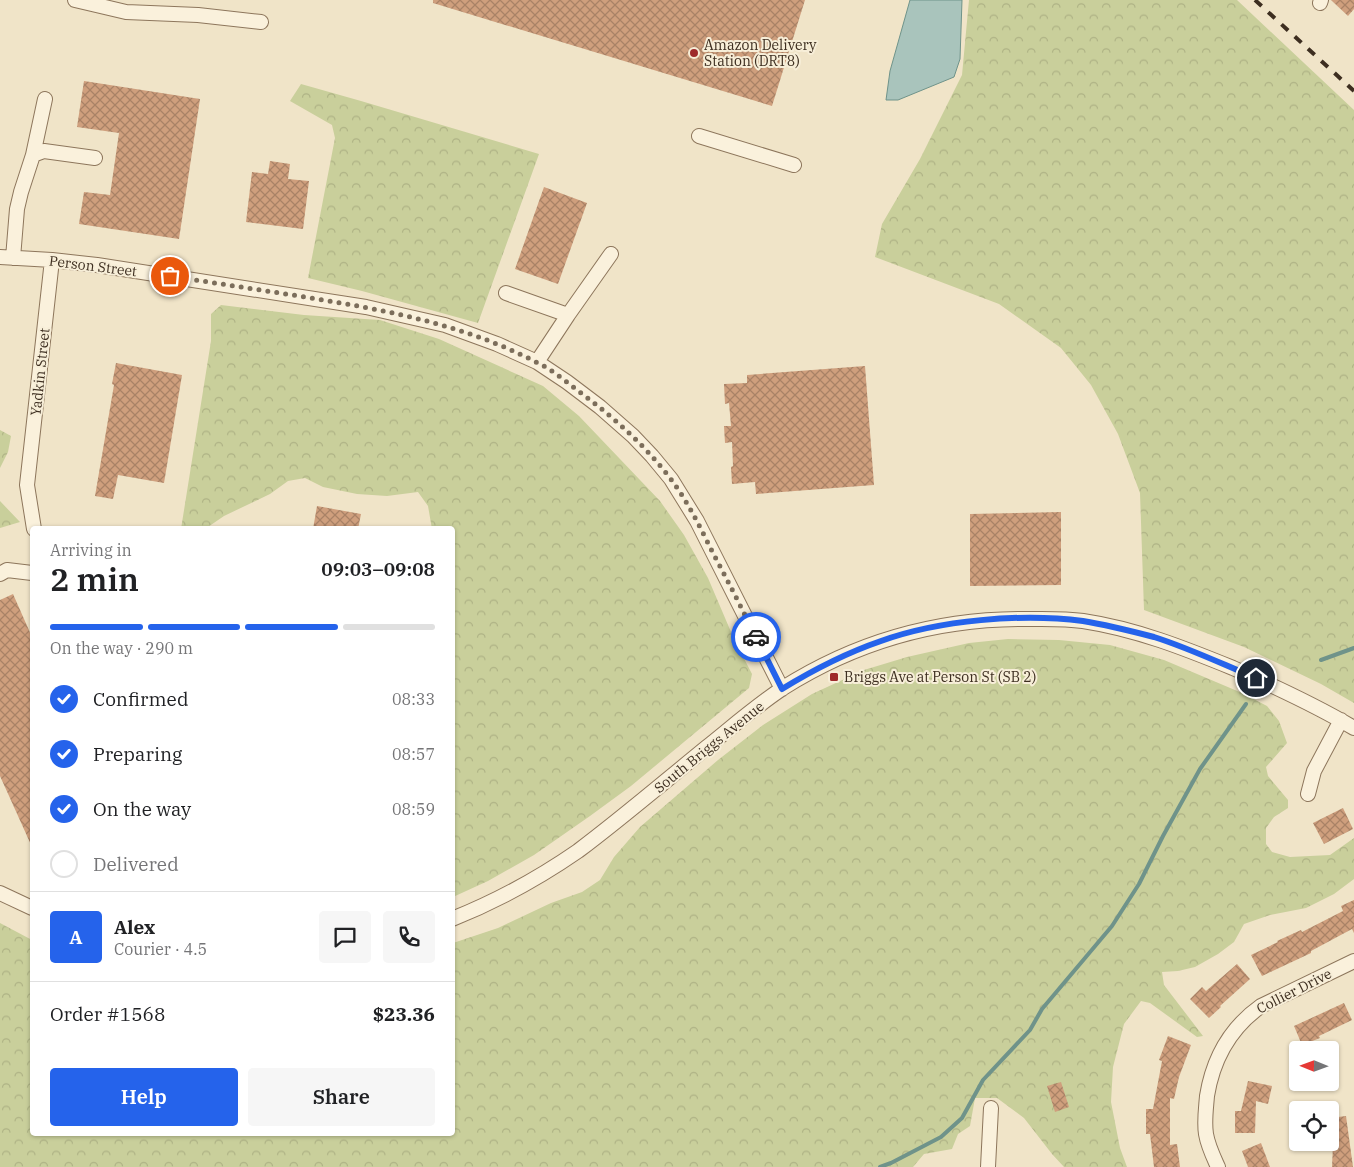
<!DOCTYPE html>
<html lang="en">
<head>
<meta charset="utf-8">
<style>
  :root { --surface:#fff; --page:#f6f6f6; --text:#202124; --muted:#757577; --line:#e0e0e0; --accent:#2563eb }
  body { margin:0; font-family:"IBM Plex Serif",serif; background:var(--page); color:var(--text); height:100vh; display:flex; flex-direction:column; font-size:19px; white-space:nowrap }
  * { box-sizing:border-box; margin:0 }
  p { font-size:16px; color:var(--muted) }
  .icon { flex:none; width:28px; height:28px; fill:none; stroke:currentColor; stroke-width:2; stroke-linecap:round; stroke-linejoin:round }
  .map { position:relative; flex:1; overflow:hidden }
  .details { position:absolute; left:30px; top:526px; width:425px; height:610px; display:flex; flex-direction:column; background:var(--surface); border-radius:5px; box-shadow:0 1px 4px #0004 }
  .details>* { flex:none }
  .needle { width:32px; rotate:271deg }
  .buttons { position:absolute; left:1289px; top:1041px; display:grid; gap:10px }
  .buttons a { display:grid; place-items:center; width:50px; height:50px; border-radius:5px; background:var(--surface); box-shadow:0 1px 4px #0004; font-size:25px }
  .pin { position:absolute; display:grid; place-items:center; width:42px; height:42px; color:#fff; margin:-21px; border:2px solid #fff; border-radius:50%; box-shadow:0 1px 5px #0007 }
  .courier { position:absolute; display:grid; place-items:center; width:50px; height:50px; margin:-25px; border:4px solid #2563eb; border-radius:50%; background:#fff; color:#222; box-shadow:0 1px 6px #0007 }
  .head em { font-style:normal; font-weight:600 }
  .head div { display:flex; flex-direction:column-reverse }
  .head { display:flex; align-items:center; justify-content:space-between; height:85px; padding:0 20px }
  h1 { font-size:32px; font-weight:600; line-height:38px }
  .bar { display:grid; grid-template-columns:repeat(4,1fr); gap:8px 5px; align-content:center; height:60px; padding:0 20px }
  .bar i { height:6px; border-radius:4px; background:var(--line) }
  .bar .on { background:var(--accent) }
  .bar p { grid-column:span 4 }
  .line { display:flex; align-items:center; gap:12px; padding:0 20px; border-top:1px solid var(--line) }
  .line div { flex:1 }
  .round { display:grid; place-items:center; flex:none; width:52px; height:52px; border-radius:5px; background:var(--page) }
  ol { padding:0 20px; list-style:none }
  li { display:flex; align-items:center; gap:15px; height:55px }
  li p { margin-inline-start:auto }
  li .icon { padding:5px; border-radius:50%; background:var(--accent); color:#fff; stroke-width:4 }
  li:last-child { color:var(--muted) }
  li i { width:28px; height:28px; border:2px solid var(--line); border-radius:50% }
  .button { display:flex; gap:10px; margin-top:auto; padding:10px 20px }
  .button a { flex:1; height:58px; border-radius:5px; background:var(--accent); color:#fff; font-size:20px; font-weight:600; line-height:58px; text-align:center }
  .button a+a { background:var(--page); color:var(--text) }
  .map>svg:first-child { display:block }
  .forest { fill:url(#forest-crowns) }
  .water { fill:#a9c4bc; stroke:#6f938a }
  .lines { fill:none; stroke-linecap:round; stroke-linejoin:round }
  .stream { stroke:#6f938a; stroke-width:4 }
  .building { fill:url(#building-cross-hatch) }
  .minor-casing { stroke:#8d765c; stroke-width:16 }
  .minor { stroke:#faf1dc; stroke-width:14 }
  .rail { stroke:#3d2e20; stroke-width:4; stroke-dasharray:9 9; stroke-linecap:butt }
  .done { stroke:#7c6e5b; stroke-width:5; stroke-dasharray:0 9 }
  .route { stroke:#2563eb; stroke-width:6 }
  .poi-dot { fill:#9e2a2b; stroke:#f7eed8; stroke-width:2 }
  .labels { text-anchor:middle; dominant-baseline:central; stroke-width:4; stroke-linejoin:round; paint-order:stroke }
  .poi-label { font-size:14px; fill:#3d2e20; stroke:#f7eed8; text-anchor:start }
  .street-label { font-size:14px; fill:#3d2e20; stroke:#f7eed8 }
</style>
</head>
<body>
<div class="map">
<svg width="1354" height="1167" viewBox="0 0 1354 1167">
  <defs>
    <pattern id="forest-crowns" width="20" height="18" patternUnits="userSpaceOnUse" patternTransform="scale(1.25)"><rect width="20" height="18" fill="#c9cf9b"/><path d="M2 6a3 3 0 1 1 6 0M12 15a3 3 0 1 1 6 0" fill="none" stroke="#aeb285"/></pattern>
    <pattern id="building-cross-hatch" width="8" height="8" patternUnits="userSpaceOnUse" patternTransform="scale(1.25)"><rect width="8" height="8" fill="#cf9f7d"/><path d="M0 0l8 8M0 8l8-8" fill="none" stroke="#a98266"/></pattern>
  </defs>
  <rect width="100%" height="100%" fill="#f0e4c8"/>
  <!-- forest -->
  <path class="forest" d="M969,0H1237L1354,110V703L1321,684L1244,647L1144,610L1140,493L1118,434L1091,385L1061,348L999,304L875,257L882,224L920,159L962,75Z
    M301,84L361,101L539,154L478,323L362,291L308,278L335,138L332,125L290,101Z
    M221,305L304,315L380,320L439,339L543,386L579,416L660,501L684,535L708,578L734,639L752,674L749,688L631,786L590,816L534,855L488,881L453,897L452,529H432L428,506L418,492L387,496L357,494L323,487L305,478L288,481L270,494L224,516L205,529H181L211,341V314Z
    M0,430L11,436L8,452L0,468Z
    M0,501L20,522L0,528Z
    M1008,639L1059,640L1110,645L1164,660L1242,693L1267,706L1279,721L1287,743L1266,767L1268,776L1288,800V808L1274,817L1266,828V844L1272,852L1290,857L1330,855L1354,838V879L1334,894L1306,908L1270,915L1244,924L1234,942L1218,954L1195,967L1178,971L1162,972L1164,985L1203,1036L1197,1037L1150,1003L1141,1001L1124,1024L1113,1067L1111,1102L1120,1148L1127,1167H1064L1052,1154L1024,1118L997,1098H975L970,1126L958,1134L952,1149L924,1154L913,1167H0V923L32,940V1134H452L453,943L498,928L551,903L582,892L600,880L614,857L640,827L718,760L763,725L812,694L864,670L907,657L969,643Z"/>
  <!-- water -->
  <path class="water" d="M910,0H962L960,59L954,77L898,100H886L890,71Z"/>
  <g class="lines">
    <!-- stream -->
    <path class="stream" d="M1321,660L1354,648
      M880,1167L891,1163L941,1137L962,1118L983,1080L1030,1030L1042,1009L1112,926L1139,884L1163,836L1200,769L1246,704"/>
  </g>
  <!-- building -->
  <path class="building" d="M433,0H805L772,106L433,3Z
    M1331,0H1354V9L1348,16Z
    M84,81L200,99L179,239L79,224L84,192L110,195L119,133L77,127Z
    M270,161L290,164L288,179L309,181L303,229L246,222L252,172L268,174Z
    M544,187L587,203L558,284L515,269Z
    M116,363L182,375L164,483L118,475L113,499L95,496L114,385L112,384Z
    M865,366L874,485L756,494L755,482L732,484L731,467L733,466L732,442L725,443L724,426H731L729,403L725,404L724,384L747,383V375Z
    M317,506L361,514L358,529H313Z
    M1061,512V585L970,586V514Z
    M13,594L32,637V847L0,776V600Z
    M1343,808L1353,829L1324,844L1313,823Z
    M1354,900V933L1352,929L1311,951V953L1262,976L1251,955L1278,942L1277,941L1301,930L1302,932L1343,911L1341,906Z
    M1237,964L1250,979L1220,1006L1221,1007L1209,1018L1190,999L1202,987L1206,991Z
    M1344,1003L1352,1020L1319,1036L1320,1038L1302,1045L1294,1026Z
    M1168,1036L1191,1045L1179,1077L1174,1099L1170,1098V1145L1177,1144L1180,1167H1154L1150,1134H1146V1109H1153L1162,1061L1159,1060Z
    M1248,1081L1272,1086L1268,1104L1256,1101L1255,1133H1235V1111H1241Z
    M1061,1082L1069,1107L1055,1112L1047,1086Z
    M1346,1116L1353,1167H1332L1333,1144L1330,1145V1118Z
    M1261,1143L1270,1167H1248L1242,1151Z"/>
  <g class="lines">
    <defs>
      <path id="minor" d="M75,0L126,12L198,15L261,22
        M1320,3L1321,0
        M699,136L794,165
        M33,155L45,99
        M0,257L52,260L97,265L366,307L445,325L497,344L537,362L567,382L600,407L633,436L652,456L671,479L697,521L782,689
        M13,258L17,209L21,192L33,155L44,151L95,158
        M506,293L568,315
        M537,362L568,315L611,254
        M34,529L27,485L52,260
        M0,574L7,570L32,573
        M1308,794L1314,771L1341,720
        M0,893L32,908
        M452,919C497,901 539,878 578,851C622,818 664,782 707,747C732,727 756,706 783,688C856,642 936,619 1022,619C1042,619 1063,618 1083,621C1136,629 1184,648 1233,668C1274,686 1315,705 1354,728
        M988,1167L991,1108
        M1218,1167C1213,1156 1208,1146 1206,1134C1204,1122 1206,1109 1207,1096C1213,1059 1230,1028 1261,1006L1354,961"/>
    </defs>
    <!-- minor casing -->
    <use href="#minor" class="minor-casing"/>
    <!-- minor -->
    <use href="#minor" class="minor"/>
    <!-- rail -->
    <path class="rail" d="M1255,0L1354,91"/>
  </g>
  <g class="lines">
    <!-- done -->
    <path class="done" d="M170,276C215,283 260,290 305,297C385,310 463,324 536,362C551,369 564,380 577,390C611,415 643,443 670,478C687,500 700,527 713,553C728,581 742,609 756,637"/>
    <!-- route -->
    <path class="route" d="M756,637L782,689C813,670 846,653 881,641C939,620 1022,613 1083,621C1107,625 1131,631 1154,637C1189,648 1222,664 1256,678"/>
  </g>
  <!-- markers -->
  <g class="poi-dot">
    <circle cx="694" cy="53" r="5"/>
    <rect x="829" y="672" width="10" height="10" rx="2.5"/>
  </g>
  <g class="labels">
    <!-- poi labels -->
    <g class="poi-label">
      <text x="704" y="45">Amazon Delivery<tspan x="704" dy="16">Station (DRT8)</tspan></text>
      <text x="844" y="677">Briggs Ave at Person St (SB 2)</text>
    </g>
    <!-- street labels -->
    <g class="street-label">
      <text transform="translate(93 266) rotate(7)">Person Street</text>
      <text transform="translate(40 372) rotate(-84)">Yadkin Street</text>
      <text transform="translate(709 747) rotate(-39)">South Briggs Avenue</text>
      <text transform="translate(1294 991) rotate(-27)">Collier Drive</text>
    </g>
  </g>
</svg>
<div class="buttons">
<a><svg class="needle" viewBox="-14 -14 28 28"><path d="M0-13l5 13h-10z" fill="#e53935"/><path d="M0 13l5-13h-10z" fill="#757577"/></svg></a>
<a><svg class="icon" aria-label="locate" viewBox="0 0 24 24"><circle cx="12" cy="12" r="6"/><path d="M12 2v4M12 18v4M2 12h4M18 12h4"/></svg></a>
</div>
<div class="pin" style="left:170px;top:276px;background:#ea580c"><svg class="icon" aria-label="bag" viewBox="0 0 24 24"><path d="M5 8h14l-1 12H6zM9 8a3 3 0 0 1 6 0"/></svg></div>
<div class="pin" style="left:1256px;top:678px;background:#1f2937"><svg class="icon" aria-label="home" viewBox="0 0 24 24"><path d="M3 11l9-7 9 7M6 9v11h12V9"/></svg></div>
<div class="courier" style="left:756px;top:637px"><svg class="icon" aria-label="car" viewBox="0 0 24 24"><path d="M5 17H2v-5l4-1 3-4h7l3 4 3 1v5h-3M9 17h6M6 11h13"/><circle cx="7" cy="17" r="2"/><circle cx="17" cy="17" r="2"/></svg></div>
<section class="details">
<div class="head"><div><h1>2 min</h1><p>Arriving in</p></div><em>09:03–09:08</em></div>
<div class="bar"><i class="on"></i><i class="on"></i><i class="on"></i><i></i><p>On the way · 290 m</p></div>
<ol>
<li><svg class="icon" aria-label="check" viewBox="0 0 24 24"><path d="M5 12l5 5 9-10"/></svg>Confirmed<p>08:33</p></li>
<li><svg class="icon" aria-label="check" viewBox="0 0 24 24"><path d="M5 12l5 5 9-10"/></svg>Preparing<p>08:57</p></li>
<li><svg class="icon" aria-label="check" viewBox="0 0 24 24"><path d="M5 12l5 5 9-10"/></svg>On the way<p>08:59</p></li>
<li><i></i>Delivered</li>
</ol>
<div class="line" style="height:90px"><b class="round" style="background:var(--accent);color:#fff">A</b><div><b>Alex</b><p>Courier · 4.5</p></div><a class="round"><svg class="icon" aria-label="chat" viewBox="0 0 24 24"><path d="M4 5h16v11H9l-5 4z"/></svg></a><a class="round"><svg class="icon" aria-label="phone" viewBox="0 0 24 24"><path d="M5 4h4l2 5-3 2q2 4 5 5l2-3 5 2v4C11 20 4 13 5 4z"/></svg></a></div>
<div class="line" style="height:65px"><div>Order #1568</div><b>$23.36</b></div>
<div class="button"><a>Help</a><a>Share</a></div>
</section>
</div>
</body>
</html>
